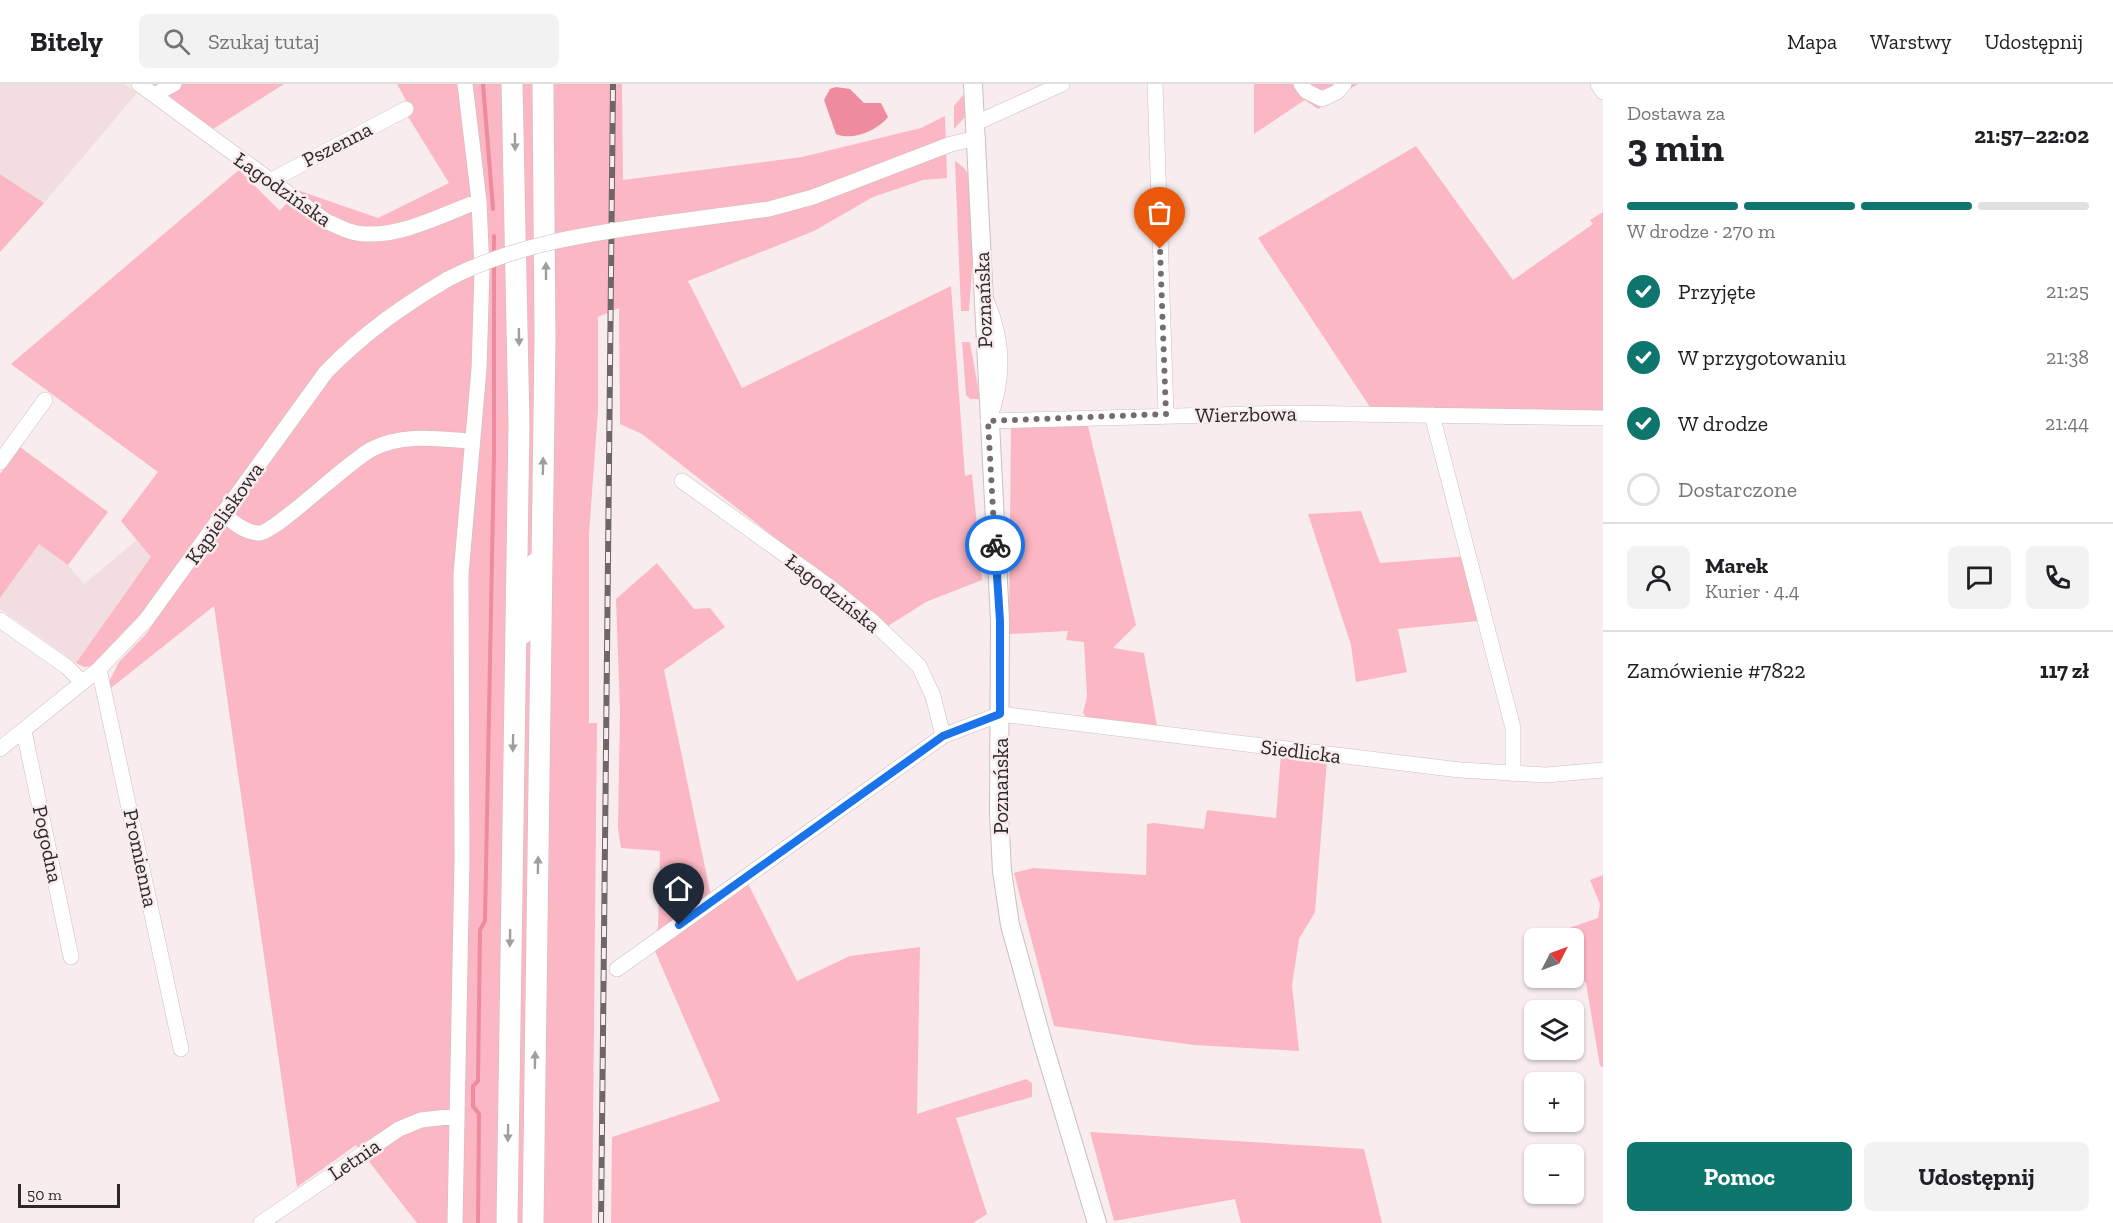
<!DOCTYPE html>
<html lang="pl">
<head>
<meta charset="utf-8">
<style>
  :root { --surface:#fff; --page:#f2f2f2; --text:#202124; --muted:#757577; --line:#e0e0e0; --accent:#0f766e }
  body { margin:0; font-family:"Zilla Slab",serif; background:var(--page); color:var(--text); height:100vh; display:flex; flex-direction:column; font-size:22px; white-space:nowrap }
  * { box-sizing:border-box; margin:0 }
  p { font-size:20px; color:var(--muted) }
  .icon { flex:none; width:33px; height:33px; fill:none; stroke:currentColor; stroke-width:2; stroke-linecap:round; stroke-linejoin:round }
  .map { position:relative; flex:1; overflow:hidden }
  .drawer { display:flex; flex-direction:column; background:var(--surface); width:510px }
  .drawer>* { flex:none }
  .needle { width:39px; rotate:48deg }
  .tools { position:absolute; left:1524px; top:844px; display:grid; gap:12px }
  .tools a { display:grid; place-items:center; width:60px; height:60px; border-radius:9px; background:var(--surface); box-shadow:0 2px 4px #0004; font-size:30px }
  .scale { position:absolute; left:18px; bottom:15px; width:102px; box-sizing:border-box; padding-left:6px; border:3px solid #2d2929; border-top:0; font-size:16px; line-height:21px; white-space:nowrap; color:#2d2929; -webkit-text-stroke:4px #f8ecee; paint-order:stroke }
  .pin { position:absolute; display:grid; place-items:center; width:51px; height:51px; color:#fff; margin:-62px -26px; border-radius:50% 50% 50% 0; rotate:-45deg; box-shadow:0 0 6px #0007 }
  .pin .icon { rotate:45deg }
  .courier { position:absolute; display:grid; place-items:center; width:60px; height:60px; margin:-30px; border:4px solid #1a73e8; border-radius:50%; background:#fff; color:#222; box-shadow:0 2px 8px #0007 }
  .headline em { font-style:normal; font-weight:800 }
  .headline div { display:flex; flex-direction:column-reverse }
  .headline { display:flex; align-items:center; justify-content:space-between; height:102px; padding:0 24px }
  h1 { font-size:39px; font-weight:800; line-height:45px }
  .bar { display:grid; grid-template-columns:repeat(4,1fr); gap:9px 6px; align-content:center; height:72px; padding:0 24px }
  .bar i { height:8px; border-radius:4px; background:var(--line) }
  .bar .on { background:var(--accent) }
  .bar p { grid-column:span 4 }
  .line { display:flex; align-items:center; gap:15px; padding:0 24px; border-top:2px solid var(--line) }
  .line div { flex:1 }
  .round { display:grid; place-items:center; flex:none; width:63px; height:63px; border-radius:9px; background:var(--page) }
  ol { padding:0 24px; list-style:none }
  li { display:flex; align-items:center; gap:18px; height:66px }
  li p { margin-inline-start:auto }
  li .icon { padding:6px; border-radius:50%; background:var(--accent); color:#fff; stroke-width:4 }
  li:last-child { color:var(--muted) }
  li i { width:33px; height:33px; border:3px solid var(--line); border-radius:50% }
  .cta { display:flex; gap:12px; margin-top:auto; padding:12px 24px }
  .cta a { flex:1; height:69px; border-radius:9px; background:var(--accent); color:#fff; font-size:24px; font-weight:800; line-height:69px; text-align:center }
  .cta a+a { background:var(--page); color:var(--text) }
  header { display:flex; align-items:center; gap:36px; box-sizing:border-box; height:84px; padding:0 30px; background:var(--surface); border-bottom:2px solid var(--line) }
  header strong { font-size:28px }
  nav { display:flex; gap:33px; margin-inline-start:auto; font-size:21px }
  .search { width:420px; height:54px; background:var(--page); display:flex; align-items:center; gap:15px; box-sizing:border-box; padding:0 21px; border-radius:9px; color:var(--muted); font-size:22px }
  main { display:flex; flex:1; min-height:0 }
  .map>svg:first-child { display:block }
  .built { fill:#f2dee1 }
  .green { fill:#fbb7c3 }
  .water { fill:#ee8b9f }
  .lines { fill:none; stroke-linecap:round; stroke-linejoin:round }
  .stream { stroke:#ee8b9f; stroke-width:4 }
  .minor-casing { stroke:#cabfc1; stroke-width:16 }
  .major-casing { stroke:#cabfc1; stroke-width:20 }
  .highway-casing { stroke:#cabfc1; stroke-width:22 }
  .minor { stroke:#fff; stroke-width:15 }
  .major { stroke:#fff; stroke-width:18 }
  .highway { stroke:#fff; stroke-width:21 }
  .rail-casing { stroke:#6e6768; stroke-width:6 }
  .rail { stroke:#f8ecee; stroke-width:4; stroke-dasharray:11; stroke-linecap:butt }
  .minor-bridge-casing { stroke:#cabfc1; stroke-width:16; stroke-linecap:butt }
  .minor-bridge { stroke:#fff; stroke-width:15 }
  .oneway { fill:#a09f9f }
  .done { stroke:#746d6e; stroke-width:6; stroke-dasharray:0 10.8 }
  .route { stroke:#1a73e8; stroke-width:8 }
  .labels { text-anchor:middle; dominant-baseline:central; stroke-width:5; stroke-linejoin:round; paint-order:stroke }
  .street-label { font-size:21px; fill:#2d2929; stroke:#f8ecee }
</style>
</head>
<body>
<header>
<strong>Bitely</strong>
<div class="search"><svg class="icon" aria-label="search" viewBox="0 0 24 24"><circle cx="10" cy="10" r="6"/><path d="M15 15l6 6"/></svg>Szukaj tutaj</div>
<nav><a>Mapa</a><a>Warstwy</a><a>Udostępnij</a></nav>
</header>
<main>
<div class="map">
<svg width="1603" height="1139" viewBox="0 0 1603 1139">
  <rect width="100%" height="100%" fill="#f8ecee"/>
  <!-- built -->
  <path class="built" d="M0,0H125L137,9L44,119L0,90Z
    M137,456L151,473L76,579L0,525V514L39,459L68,481L84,500Z"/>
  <!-- green -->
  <path class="green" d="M153,0H284L213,45Z
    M397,0H622L623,96L802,73L921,44L945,32L947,94L923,96L873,113L814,147L688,197L742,304L951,202L965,392L972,390L982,496L926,518L888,542L642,350L620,340L619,224L598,233V326L589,450V639H597L592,1139H417L356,1061L297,1103L214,522L111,604L109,598L119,578L146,550L184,496L93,582L84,583L76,579L151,473L121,437L158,388L11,280L239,86L280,127L297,106L378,134L449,99L407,31V18Z
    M1254,0H1358L1318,25L1305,16L1254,50Z
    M963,11L967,12L965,33L954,45V22Z
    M1416,62L1513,196L1593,140L1590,136L1603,128V334L1374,329L1258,154Z
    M955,77C960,80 965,84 968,90C979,115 971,197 969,227H961Z
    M0,90L44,119L0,168Z
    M962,258H970L980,315H970L966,311Z
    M1085,330L1136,541L1113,564L1144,569L1157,642L1086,633L1083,629L1087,613L1084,558L1066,556L1068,547L1009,550L1011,339Z
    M20,363L108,428L68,481L39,460L0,514V390Z
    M1361,427L1380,479L1469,472L1487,536L1398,545L1407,588L1356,598L1351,561L1308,430Z
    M657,479L694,525L710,524L725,543L664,586L711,812L744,792L797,897L850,872L920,863L917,1030L1026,995L1032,999V1013L956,1034L987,1130L973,1139H611L612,1053L720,1017L651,858L658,844L660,767L621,764L618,744L620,627L616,515Z
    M1281,670L1327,676L1315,828L1299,855L1292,901L1299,967L1194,961L1054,942L1014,789L1033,784L1146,791L1147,740L1153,739L1204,745L1207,726L1276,734Z
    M1603,791V983L1600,982L1586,899L1574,886V855H1538L1598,834L1600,820L1590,796Z
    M1090,1048L1364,1065L1382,1139H1241L1235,1115L1114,1137Z"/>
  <!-- water -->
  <path class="water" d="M836,3L850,5L864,19H881L888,33C877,47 852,57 836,50L824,16L830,5Z"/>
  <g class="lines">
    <!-- stream -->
    <path class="stream" d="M483,0L493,125
      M494,170V152
      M478,1139L479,1030L473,1022V1002L478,997L480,846L485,837L494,371V180"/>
    <defs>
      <path id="minor" d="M139,0L326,137C339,143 352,150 366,150C403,152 444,130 479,117
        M1155,0L1166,330
        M1301,0L1306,7L1322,15L1337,8L1344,0
        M1598,0L1603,8
        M154,11L174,0
        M976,39L1062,0
        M270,97L406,25
        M658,140L769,125L813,113L951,60L977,54
        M987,218C1004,258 1005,296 988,337L1288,329L1603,334
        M1432,331L1513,644V690
        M0,378L45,316
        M682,397L830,503L871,536L919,582L933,612L943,652
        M223,430C233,438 245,449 259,449C275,449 347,378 372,365C404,349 438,355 471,357
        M0,536L67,583L82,598
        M524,552L534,477
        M99,585L181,965
        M24,647L71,873
        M0,665L99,585L146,536L326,288C364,249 401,223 448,195
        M617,885L943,652L1000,630L1460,686L1546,691L1603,686
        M261,1139L399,1045L421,1036L457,1032
        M455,1139L462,776L461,490L479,285L482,187L479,117L465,0"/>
      <path id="major" d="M973,0L1000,537L999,729L1002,787L1010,841L1042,956L1097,1139"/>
      <path id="highway" d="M507,1139L519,340L512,0
        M533,1139L545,256L543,0"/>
    </defs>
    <!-- minor casing -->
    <use href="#minor" class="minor-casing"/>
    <!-- major casing -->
    <use href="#major" class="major-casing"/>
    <!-- highway casing -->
    <use href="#highway" class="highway-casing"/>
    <!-- minor -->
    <use href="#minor" class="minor"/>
    <!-- major -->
    <use href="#major" class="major"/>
    <!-- highway -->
    <use href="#highway" class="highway"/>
    <defs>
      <path id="rail" d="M601,1139L613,0"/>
    </defs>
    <!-- rail casing -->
    <use href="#rail" class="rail-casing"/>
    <!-- rail -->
    <use href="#rail" class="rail"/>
    <defs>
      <path id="minor-bridge" d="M448,195C514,161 585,150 658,140"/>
    </defs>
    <!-- minor-bridge casing -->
    <use href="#minor-bridge" class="minor-bridge-casing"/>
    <!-- minor-bridge -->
    <use href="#minor-bridge" class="minor-bridge"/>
  </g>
  <!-- one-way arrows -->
  <defs><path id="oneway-solid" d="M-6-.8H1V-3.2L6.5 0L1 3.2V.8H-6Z" transform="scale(1.5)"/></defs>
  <g class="oneway">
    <use href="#oneway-solid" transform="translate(515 58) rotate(89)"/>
    <use href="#oneway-solid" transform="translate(546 187) rotate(-90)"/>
    <use href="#oneway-solid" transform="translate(519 253) rotate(89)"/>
    <use href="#oneway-solid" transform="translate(543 382) rotate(-89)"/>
    <use href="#oneway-solid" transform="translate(513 659) rotate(91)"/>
    <use href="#oneway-solid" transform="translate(538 781) rotate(-89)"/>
    <use href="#oneway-solid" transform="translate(510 854) rotate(91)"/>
    <use href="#oneway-solid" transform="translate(535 976) rotate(-89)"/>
    <use href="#oneway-solid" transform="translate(508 1049) rotate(91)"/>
  </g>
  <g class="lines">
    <!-- done -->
    <path class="done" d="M995,461L988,337L1166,330L1160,165"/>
    <!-- route -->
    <path class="route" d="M679,841L943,652L1000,630V537L995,461"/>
  </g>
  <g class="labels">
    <!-- street labels -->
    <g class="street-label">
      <text transform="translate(337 60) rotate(-27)">Pszenna</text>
      <text transform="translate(283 105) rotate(35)">Łagodzińska</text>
      <text transform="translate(983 216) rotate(-92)">Poznańska</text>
      <text transform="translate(1246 330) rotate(-1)">Wierzbowa</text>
      <text transform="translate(224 429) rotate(-55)">Kąpieliskowa</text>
      <text transform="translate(833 509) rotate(38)">Łagodzińska</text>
      <text transform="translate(1301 667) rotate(7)">Siedlicka</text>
      <text transform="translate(1000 702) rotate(-90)">Poznańska</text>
      <text transform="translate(48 760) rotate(78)">Pogodna</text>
      <text transform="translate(141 774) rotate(78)">Promienna</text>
      <text transform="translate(354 1075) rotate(-34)">Letnia</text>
    </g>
  </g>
</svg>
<div class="tools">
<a><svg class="needle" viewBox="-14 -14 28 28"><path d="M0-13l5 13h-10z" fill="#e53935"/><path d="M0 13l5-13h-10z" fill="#757577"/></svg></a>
<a><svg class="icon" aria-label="layers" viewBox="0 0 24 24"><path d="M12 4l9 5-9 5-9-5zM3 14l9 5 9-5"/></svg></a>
<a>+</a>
<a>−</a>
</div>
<div class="scale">50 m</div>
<div class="pin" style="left:1160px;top:165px;background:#ea580c"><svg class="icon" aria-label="bag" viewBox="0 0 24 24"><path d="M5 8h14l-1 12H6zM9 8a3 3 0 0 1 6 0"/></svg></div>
<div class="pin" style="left:679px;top:841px;background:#1f2937"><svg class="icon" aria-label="home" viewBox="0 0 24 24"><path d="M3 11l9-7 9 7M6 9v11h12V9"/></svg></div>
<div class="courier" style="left:995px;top:461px"><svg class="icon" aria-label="bike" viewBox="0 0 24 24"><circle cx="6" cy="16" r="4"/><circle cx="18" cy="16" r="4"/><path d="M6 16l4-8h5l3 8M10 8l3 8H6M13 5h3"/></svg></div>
</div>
<section class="drawer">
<div class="headline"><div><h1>3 min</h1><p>Dostawa za</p></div><em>21:57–22:02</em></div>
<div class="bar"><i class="on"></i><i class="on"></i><i class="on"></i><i></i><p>W drodze · 270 m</p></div>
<ol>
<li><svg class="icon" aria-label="check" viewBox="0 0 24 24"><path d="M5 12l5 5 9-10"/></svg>Przyjęte<p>21:25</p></li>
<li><svg class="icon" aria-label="check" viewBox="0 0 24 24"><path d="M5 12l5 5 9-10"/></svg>W przygotowaniu<p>21:38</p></li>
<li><svg class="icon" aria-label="check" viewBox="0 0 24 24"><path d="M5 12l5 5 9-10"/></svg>W drodze<p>21:44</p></li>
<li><i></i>Dostarczone</li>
</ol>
<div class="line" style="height:108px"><a class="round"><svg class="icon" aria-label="person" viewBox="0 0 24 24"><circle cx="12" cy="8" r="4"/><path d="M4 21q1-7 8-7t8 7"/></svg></a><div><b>Marek</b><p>Kurier · 4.4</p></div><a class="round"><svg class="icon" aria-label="chat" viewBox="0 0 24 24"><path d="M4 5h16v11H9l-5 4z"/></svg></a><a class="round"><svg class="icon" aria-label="phone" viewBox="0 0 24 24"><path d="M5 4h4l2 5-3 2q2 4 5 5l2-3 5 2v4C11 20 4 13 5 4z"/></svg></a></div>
<div class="line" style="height:78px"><div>Zamówienie #7822</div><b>117 zł</b></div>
<div class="cta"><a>Pomoc</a><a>Udostępnij</a></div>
</section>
</main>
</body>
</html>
